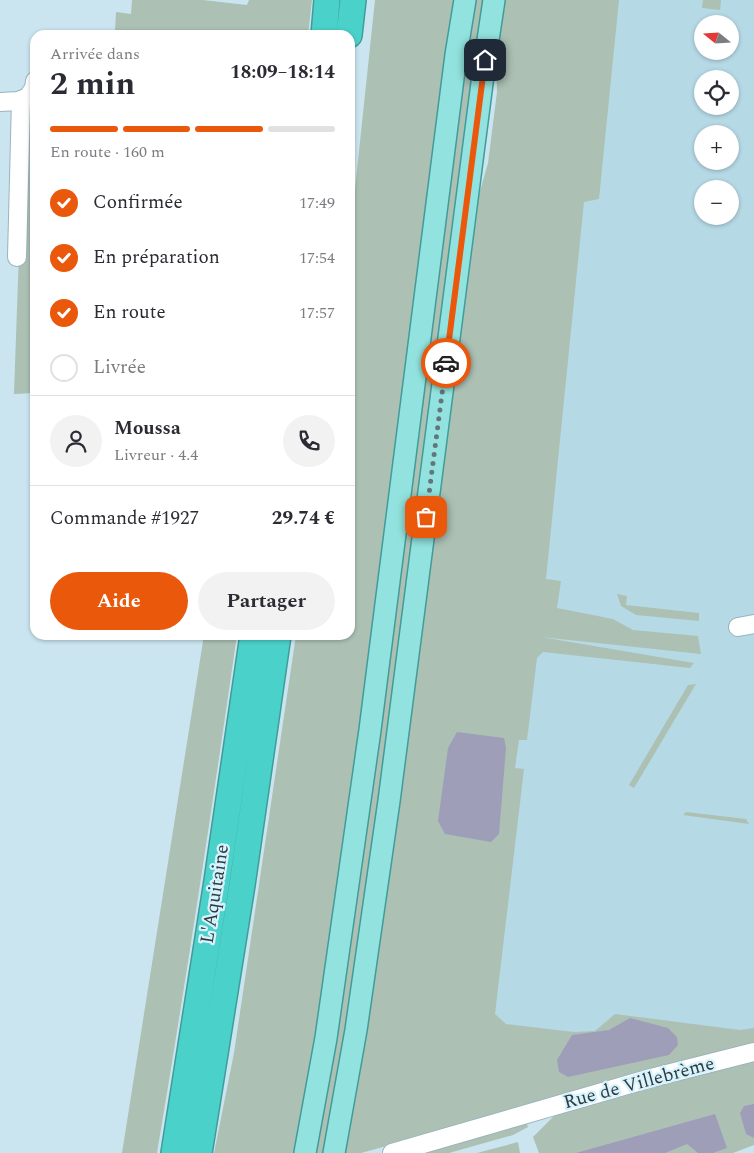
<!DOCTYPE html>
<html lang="fr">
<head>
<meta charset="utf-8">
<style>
  :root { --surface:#fff; --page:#f2f2f3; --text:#2b2b33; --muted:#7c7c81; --line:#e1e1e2; --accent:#ea580c }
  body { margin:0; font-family:Spectral,serif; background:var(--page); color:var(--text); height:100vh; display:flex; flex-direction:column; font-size:19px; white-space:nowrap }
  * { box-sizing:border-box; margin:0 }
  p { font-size:16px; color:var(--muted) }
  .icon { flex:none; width:28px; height:28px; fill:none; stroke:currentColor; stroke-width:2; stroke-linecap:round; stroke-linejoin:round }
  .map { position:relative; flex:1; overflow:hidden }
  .sheet { position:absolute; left:30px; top:30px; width:325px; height:610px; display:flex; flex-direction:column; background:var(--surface); border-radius:15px; box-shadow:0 1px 4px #0004 }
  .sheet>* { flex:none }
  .needle { width:32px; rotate:288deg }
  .controls { position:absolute; left:694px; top:15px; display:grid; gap:10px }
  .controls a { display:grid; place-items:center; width:45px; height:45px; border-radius:50%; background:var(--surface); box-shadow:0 1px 4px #0004; font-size:25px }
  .pin { position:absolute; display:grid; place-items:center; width:42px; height:42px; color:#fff; margin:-21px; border-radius:10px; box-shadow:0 2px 8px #0006 }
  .courier { position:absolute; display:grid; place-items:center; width:50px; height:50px; margin:-25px; border:4px solid #ea580c; border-radius:50%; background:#fff; color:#222; box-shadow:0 1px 6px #0007 }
  .overview em { font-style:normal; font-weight:700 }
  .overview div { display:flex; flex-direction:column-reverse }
  .overview { display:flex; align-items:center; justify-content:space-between; height:85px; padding:0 20px }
  h1 { font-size:32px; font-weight:700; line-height:38px }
  .bar { display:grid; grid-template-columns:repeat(4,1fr); gap:8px 5px; align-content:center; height:60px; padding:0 20px }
  .bar i { height:6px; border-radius:4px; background:var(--line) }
  .bar .selected { background:var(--accent) }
  .bar p { grid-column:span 4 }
  .line { display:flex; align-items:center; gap:12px; padding:0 20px; border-top:1px solid var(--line) }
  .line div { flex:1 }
  .round { display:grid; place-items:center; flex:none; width:52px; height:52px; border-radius:26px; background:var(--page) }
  ol { padding:0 20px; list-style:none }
  li { display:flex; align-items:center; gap:15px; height:55px }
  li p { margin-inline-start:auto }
  li .icon { padding:5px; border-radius:50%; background:var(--accent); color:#fff; stroke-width:4 }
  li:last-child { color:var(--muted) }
  li i { width:28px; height:28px; border:2px solid var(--line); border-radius:50% }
  .action { display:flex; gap:10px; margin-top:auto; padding:10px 20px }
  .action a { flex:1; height:58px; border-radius:30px; background:var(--accent); color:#fff; font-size:20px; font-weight:700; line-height:58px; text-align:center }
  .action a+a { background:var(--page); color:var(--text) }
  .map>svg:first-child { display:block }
  .built { fill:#b6d9e6; fill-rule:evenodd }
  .green { fill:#acc0b4 }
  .water { fill:#9e9eb9 }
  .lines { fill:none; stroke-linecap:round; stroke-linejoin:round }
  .minor-casing { stroke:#9ab4be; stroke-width:20 }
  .major-casing { stroke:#419c99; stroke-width:24 }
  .highway-casing { stroke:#419c99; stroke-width:28 }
  .minor { stroke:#fff; stroke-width:18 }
  .major { stroke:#92e3df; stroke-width:21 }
  .highway { stroke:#4ad1ca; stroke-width:25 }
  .done { stroke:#65767b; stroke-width:5; stroke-dasharray:0 9 }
  .route { stroke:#ea580c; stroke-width:6 }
  .labels { text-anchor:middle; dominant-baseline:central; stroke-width:4.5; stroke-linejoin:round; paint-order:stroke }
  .street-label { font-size:19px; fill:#2f3a3d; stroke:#d7f3fd }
</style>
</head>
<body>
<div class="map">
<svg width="754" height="1153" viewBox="0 0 754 1153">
  <rect width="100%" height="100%" fill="#cae5ef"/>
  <!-- built -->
  <path class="built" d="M523,0H754V1033L400,1104ZM702,24H730V51H702ZM702,79H730V106H702ZM702,134H730V161H702ZM702,189H730V216H702Z"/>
  <!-- green -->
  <path class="green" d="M132,0H203L247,5L249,0H312L308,35H117L115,31L116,12L131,14Z
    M375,0H456L355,786L298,1153H214L234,1053L296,635H350V236Z
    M473,0H486L395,704L328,1153H313Z
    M503,0H619L599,199L584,202L546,579L561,581L557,608L613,619L633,630L698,636L701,654L541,637L694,663L690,668L543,652L537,658L527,740H519L515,768L524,769L495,1014L506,1024L574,1032L595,1031L615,1014L740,1030L754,1028V1049L547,1102L361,1153H345L470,226L488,163L497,92L496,48Z
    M703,0H721L720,10L702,8Z
    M35,107V393L14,394L24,109Z
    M617,594L627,596L626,605L699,613V621L636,615L621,606Z
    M204,635H237C212,808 186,981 157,1153H122Z
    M696,684L634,788L629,785L688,685Z
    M686,812L746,819L749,824L683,815Z
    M754,1058V1145L733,1153H539L533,1137L554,1116L566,1109Z
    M525,1119L528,1127L513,1135L449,1153H415Z
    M518,1142L520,1153H477Z"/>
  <!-- water -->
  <path class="water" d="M457,732L504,738L506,748L499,834L491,842L445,834L438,821L448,748Z
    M630,1018L668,1028L677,1037L678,1045L669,1055L568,1077L559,1072L557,1060L572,1035L609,1030Z
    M754,1104V1138L746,1134L740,1113L744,1106Z
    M715,1114L727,1148L713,1153H698L687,1144L665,1153H576Z"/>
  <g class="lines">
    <defs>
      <path id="minor" d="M0,102L18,101L28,97L34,88L35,81
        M17,257L21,100
        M738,627L754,624
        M392,1153L651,1078L754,1052"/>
      <path id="major" d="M305,1153L326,1038L370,730L456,55L465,0
        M334,1153L356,1030L389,801L485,60L494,0"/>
      <path id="highway" d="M324,35L327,0
        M349,35L353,0
        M174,1153L217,881L253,635
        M199,1153L242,885L278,635"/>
    </defs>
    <!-- minor casing -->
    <use href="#minor" class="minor-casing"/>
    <!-- major casing -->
    <use href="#major" class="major-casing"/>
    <!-- highway casing -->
    <use href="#highway" class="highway-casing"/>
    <!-- minor -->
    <use href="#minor" class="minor"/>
    <!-- major -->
    <use href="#major" class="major"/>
    <!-- highway -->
    <use href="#highway" class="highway"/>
  </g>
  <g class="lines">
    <!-- done -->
    <path class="done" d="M426,517L446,363"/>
    <!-- route -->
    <path class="route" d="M446,363L485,60"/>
  </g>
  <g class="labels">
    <!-- street labels -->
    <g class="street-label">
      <text transform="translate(215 894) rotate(-81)">L'Aquitaine</text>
      <text transform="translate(639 1083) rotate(-15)">Rue de Villebrème</text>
    </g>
  </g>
</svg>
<div class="controls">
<a><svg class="needle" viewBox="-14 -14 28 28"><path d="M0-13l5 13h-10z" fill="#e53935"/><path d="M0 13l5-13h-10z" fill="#7c7c81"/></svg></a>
<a><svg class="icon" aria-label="locate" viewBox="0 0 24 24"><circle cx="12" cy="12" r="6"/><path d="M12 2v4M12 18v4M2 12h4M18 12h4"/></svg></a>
<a>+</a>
<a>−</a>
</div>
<div class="pin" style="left:426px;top:517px;background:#ea580c"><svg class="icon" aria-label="bag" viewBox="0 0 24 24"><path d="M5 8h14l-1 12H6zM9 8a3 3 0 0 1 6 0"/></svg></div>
<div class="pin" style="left:485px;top:60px;background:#1f2937"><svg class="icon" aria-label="home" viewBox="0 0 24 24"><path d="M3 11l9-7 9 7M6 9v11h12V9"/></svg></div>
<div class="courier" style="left:446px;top:363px"><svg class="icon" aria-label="car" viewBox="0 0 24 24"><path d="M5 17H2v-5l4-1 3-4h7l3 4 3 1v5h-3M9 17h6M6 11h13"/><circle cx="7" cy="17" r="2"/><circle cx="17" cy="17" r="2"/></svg></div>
<section class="sheet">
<div class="overview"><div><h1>2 min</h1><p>Arrivée dans</p></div><em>18:09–18:14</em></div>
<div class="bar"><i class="selected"></i><i class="selected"></i><i class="selected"></i><i></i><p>En route · 160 m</p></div>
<ol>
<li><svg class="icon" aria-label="check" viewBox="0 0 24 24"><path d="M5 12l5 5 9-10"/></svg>Confirmée<p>17:49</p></li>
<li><svg class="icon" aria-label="check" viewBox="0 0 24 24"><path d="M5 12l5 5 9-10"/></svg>En préparation<p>17:54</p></li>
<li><svg class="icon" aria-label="check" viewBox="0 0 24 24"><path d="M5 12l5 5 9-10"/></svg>En route<p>17:57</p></li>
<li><i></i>Livrée</li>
</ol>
<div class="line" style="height:90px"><a class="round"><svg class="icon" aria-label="person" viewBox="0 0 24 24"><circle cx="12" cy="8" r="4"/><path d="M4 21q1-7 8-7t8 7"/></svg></a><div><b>Moussa</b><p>Livreur · 4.4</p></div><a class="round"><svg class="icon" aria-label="phone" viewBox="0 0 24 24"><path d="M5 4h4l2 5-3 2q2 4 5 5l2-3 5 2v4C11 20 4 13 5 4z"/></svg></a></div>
<div class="line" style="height:65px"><div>Commande #1927</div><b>29.74 €</b></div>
<div class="action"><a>Aide</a><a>Partager</a></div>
</section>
</div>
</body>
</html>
